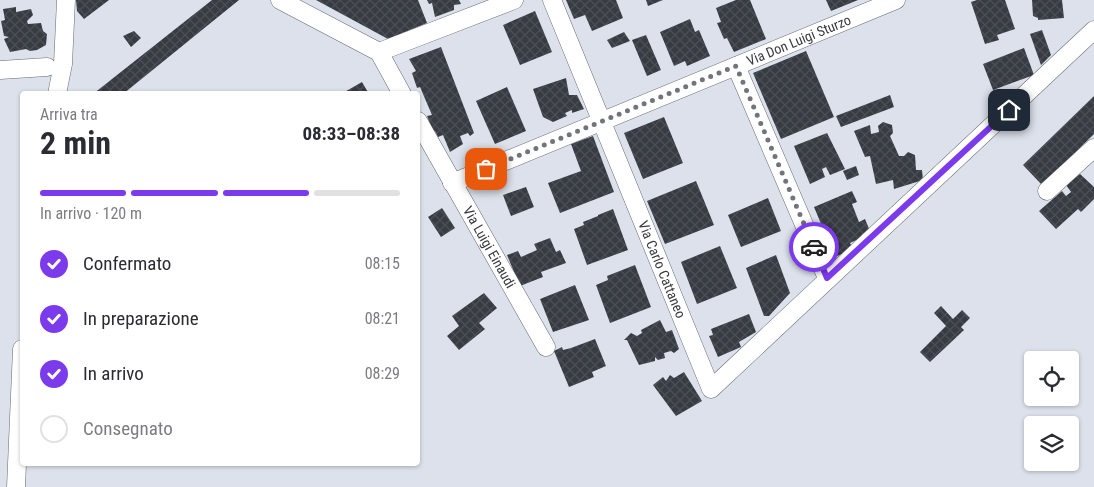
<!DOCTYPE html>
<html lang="it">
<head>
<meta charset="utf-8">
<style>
  :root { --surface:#fff; --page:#f2f2f3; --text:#2b2b33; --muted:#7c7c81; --line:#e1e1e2; --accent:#7c3aed }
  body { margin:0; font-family:"Roboto Condensed",sans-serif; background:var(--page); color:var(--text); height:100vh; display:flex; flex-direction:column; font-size:19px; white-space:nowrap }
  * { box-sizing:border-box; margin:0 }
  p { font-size:16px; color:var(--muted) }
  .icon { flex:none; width:28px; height:28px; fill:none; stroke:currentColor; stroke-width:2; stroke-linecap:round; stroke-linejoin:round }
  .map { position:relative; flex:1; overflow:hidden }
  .side { position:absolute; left:20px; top:91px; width:400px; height:375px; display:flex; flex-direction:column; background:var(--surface); border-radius:5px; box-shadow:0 1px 4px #0004 }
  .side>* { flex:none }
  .fabs { position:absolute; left:1024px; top:351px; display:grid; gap:10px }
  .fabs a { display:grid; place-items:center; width:55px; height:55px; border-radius:5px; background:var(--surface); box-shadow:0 1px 4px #0004; font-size:25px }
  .pin { position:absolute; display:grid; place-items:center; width:42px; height:42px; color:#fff; margin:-21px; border-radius:10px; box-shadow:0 2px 8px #0006 }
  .courier { position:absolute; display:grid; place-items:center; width:50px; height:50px; margin:-25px; border:4px solid #7c3aed; border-radius:50%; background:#fff; color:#222; box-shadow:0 1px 6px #0007 }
  .overview em { font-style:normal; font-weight:700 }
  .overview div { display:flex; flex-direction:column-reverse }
  .overview { display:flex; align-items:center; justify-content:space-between; height:85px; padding:0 20px }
  h1 { font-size:32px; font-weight:700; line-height:38px }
  .bar { display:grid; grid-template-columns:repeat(4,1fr); gap:8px 5px; align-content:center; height:60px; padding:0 20px }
  .bar i { height:6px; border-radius:4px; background:var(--line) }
  .bar .current { background:var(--accent) }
  .bar p { grid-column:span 4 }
  ol { padding:0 20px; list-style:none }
  li { display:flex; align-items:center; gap:15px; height:55px }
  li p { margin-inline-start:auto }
  li .icon { padding:5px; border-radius:50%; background:var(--accent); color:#fff; stroke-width:4 }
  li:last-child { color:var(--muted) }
  li i { width:28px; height:28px; border:2px solid var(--line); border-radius:50% }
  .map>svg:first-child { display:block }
  .building { fill:url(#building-cross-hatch) }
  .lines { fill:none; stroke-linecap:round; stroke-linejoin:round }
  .street-casing { stroke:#656971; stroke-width:19 }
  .street { stroke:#fff; stroke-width:18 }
  .done { stroke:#72747b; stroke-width:5; stroke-dasharray:0 9 }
  .route { stroke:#7c3aed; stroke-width:6 }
  .labels { text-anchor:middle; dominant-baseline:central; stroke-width:5; stroke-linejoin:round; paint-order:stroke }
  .street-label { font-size:14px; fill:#393a3e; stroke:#e9eef8 }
</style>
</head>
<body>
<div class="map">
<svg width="1094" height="487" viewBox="0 0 1094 487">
  <defs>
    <pattern id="building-cross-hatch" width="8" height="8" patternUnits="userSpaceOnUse" patternTransform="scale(1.25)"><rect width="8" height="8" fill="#373b42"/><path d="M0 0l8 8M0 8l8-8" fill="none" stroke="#4c5056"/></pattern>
  </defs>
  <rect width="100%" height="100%" fill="#dce1eb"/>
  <!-- building -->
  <path class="building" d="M76,0H109L84,19L77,11Z
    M212,0H239L123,94H93Z
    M316,0H418L427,23L388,39Z
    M427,0H459L461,4L454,5V10L435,17L432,3L429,4Z
    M566,0H616L623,18L592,31L585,15L574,19Z
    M646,0H663L648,6Z
    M736,0H750L766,39L734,52L727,38L724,39L717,23L721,22L716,8Z
    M826,0H858L831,11Z
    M977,0H1005L1015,29L997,35L999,40L985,44L971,2Z
    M1032,0H1062L1064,18L1038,20V18L1033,16Z
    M16,7V12L31,9L33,15L27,21L28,24L41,23L43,31L47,34L46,45L37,50L30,51L26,49L10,52L4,39L9,37L4,36L1,21L5,20L3,9Z
    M535,11L552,52L520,65L503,25Z
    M690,19L695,32L699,30L710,56L687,66L685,61L674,66L660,32Z
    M1042,30L1051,55L1041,65L1030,34Z
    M134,31L141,38L131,47L123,36Z
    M624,32L630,41L612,48L607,40Z
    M646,35L661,70L647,76L632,40Z
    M441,47L474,133L470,136L468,133L460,136L463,144L450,152L443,135L438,137L435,131L433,132L427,116L432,115L420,87L417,88L412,73L416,71L409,59Z
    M1024,48L1034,75L993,90L983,64Z
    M806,51L834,117L781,139L753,73Z
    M566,78L569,95H577L584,109L572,113V110L565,113L567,116L553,122L543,117L533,89Z
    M362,82L369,94H341Z
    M507,87L526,131L495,144L476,101Z
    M890,95L894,107L841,127L836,116Z
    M1094,96V134L1042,185L1023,165Z
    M664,117L683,163L643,179L624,133Z
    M883,122L892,125L893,133L890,136L899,156H904L908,152L915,155L916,170H922L923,180L894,189L893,180L876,184L870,156L865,157L854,131L870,125L871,134L879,132L878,126Z
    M827,133L845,169L830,175L826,167L822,169L825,177L810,184L794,146Z
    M593,136L614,192L560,213L548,183L581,171L571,144Z
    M856,166L859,175L847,180L843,171Z
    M1080,174L1094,187V199L1081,212L1078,209L1056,229L1039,211L1062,191L1066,196L1071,192L1066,185Z
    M696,181L714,225L665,244L647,201Z
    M526,187L534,207L511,216L503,195Z
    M852,191L857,202L852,204L859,222L865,219L870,231L862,234L863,237L850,243L853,249L835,257L814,207Z
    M768,198L781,231L741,247L728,215Z
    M442,208L455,228L441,237L428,217Z
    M613,209L628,250L587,265L574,229L584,225L583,222L598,216V215Z
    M550,238L556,252L560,250L566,263L541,272L543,277L520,286L507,255L518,251L521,257L537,250L534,244Z
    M720,246L737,288L697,304L681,262Z
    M776,255L790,293L769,316H764L746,268Z
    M635,265L651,307L610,323L596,285L608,280L607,276Z
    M575,285L589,320L553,332L540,299Z
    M484,293L497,308L479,323L485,329L459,350L447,336L459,326L452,316Z
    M941,306L953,319L962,310L970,318L961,327L964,330L930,362L920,352L946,326L934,313Z
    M749,314L756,332L739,342L741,347L718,357L709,336L713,335L711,329Z
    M660,320L666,332L672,330L679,349L674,353L671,351L664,353L665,358L658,360L655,357V361L639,365L627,340H624L631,333L637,336L642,333L641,330Z
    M595,339L606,366L592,372L594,377L569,387L554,351L562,347L563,350L571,348Z
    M684,372L702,401L676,416L653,385L663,377L666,381L670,375L674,378Z"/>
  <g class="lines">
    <defs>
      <g id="street">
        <path d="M280,0L379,52L402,94"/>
        <path id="s1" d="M552,0L711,389L1094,30"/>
        <path d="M379,52L514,0"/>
        <path d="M736,66L827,278"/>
        <path d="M0,70L47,67"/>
        <path d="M57,94L63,64L66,0"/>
        <path id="s2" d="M418,121L546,347"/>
        <path id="s3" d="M452,183L896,0"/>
        <path d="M1047,191L1094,148"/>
        <path d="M16,487L22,349"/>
      </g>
    </defs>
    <!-- street casing -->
    <use href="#street" class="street-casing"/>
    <!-- street -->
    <use href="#street" class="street"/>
  </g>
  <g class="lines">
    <!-- done -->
    <path class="done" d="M486,169L736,66L814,247"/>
    <!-- route -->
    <path class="route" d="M814,247L827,278L1009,110"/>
  </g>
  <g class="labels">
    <!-- street labels -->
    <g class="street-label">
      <text stroke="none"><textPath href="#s3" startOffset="375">Via Don Luigi Sturzo</textPath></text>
      <text stroke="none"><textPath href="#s2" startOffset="145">Via Luigi Einaudi</textPath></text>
      <text stroke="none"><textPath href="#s1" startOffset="291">Via Carlo Cattaneo</textPath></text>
    </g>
  </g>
</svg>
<div class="fabs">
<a><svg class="icon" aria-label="locate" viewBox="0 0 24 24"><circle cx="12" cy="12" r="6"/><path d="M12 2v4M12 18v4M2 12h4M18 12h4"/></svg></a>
<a><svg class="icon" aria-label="layers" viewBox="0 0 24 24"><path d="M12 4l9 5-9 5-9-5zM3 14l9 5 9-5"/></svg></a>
</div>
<div class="pin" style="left:486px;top:169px;background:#ea580c"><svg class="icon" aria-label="bag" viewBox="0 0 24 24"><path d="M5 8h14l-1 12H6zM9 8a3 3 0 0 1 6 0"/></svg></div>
<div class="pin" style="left:1009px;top:110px;background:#1f2937"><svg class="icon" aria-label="home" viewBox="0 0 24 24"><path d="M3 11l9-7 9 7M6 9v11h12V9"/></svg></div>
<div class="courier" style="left:814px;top:247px"><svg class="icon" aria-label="car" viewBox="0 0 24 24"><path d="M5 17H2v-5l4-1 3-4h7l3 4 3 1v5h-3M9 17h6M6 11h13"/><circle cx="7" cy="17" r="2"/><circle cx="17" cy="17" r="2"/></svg></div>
<section class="side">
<div class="overview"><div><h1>2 min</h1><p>Arriva tra</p></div><em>08:33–08:38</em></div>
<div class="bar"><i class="current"></i><i class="current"></i><i class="current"></i><i></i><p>In arrivo · 120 m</p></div>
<ol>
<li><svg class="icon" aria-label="check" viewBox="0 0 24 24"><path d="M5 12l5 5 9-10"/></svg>Confermato<p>08:15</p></li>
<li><svg class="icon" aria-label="check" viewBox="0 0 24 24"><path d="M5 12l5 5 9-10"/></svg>In preparazione<p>08:21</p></li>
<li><svg class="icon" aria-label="check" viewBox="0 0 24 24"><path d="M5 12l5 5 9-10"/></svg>In arrivo<p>08:29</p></li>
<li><i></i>Consegnato</li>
</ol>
</section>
</div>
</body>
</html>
